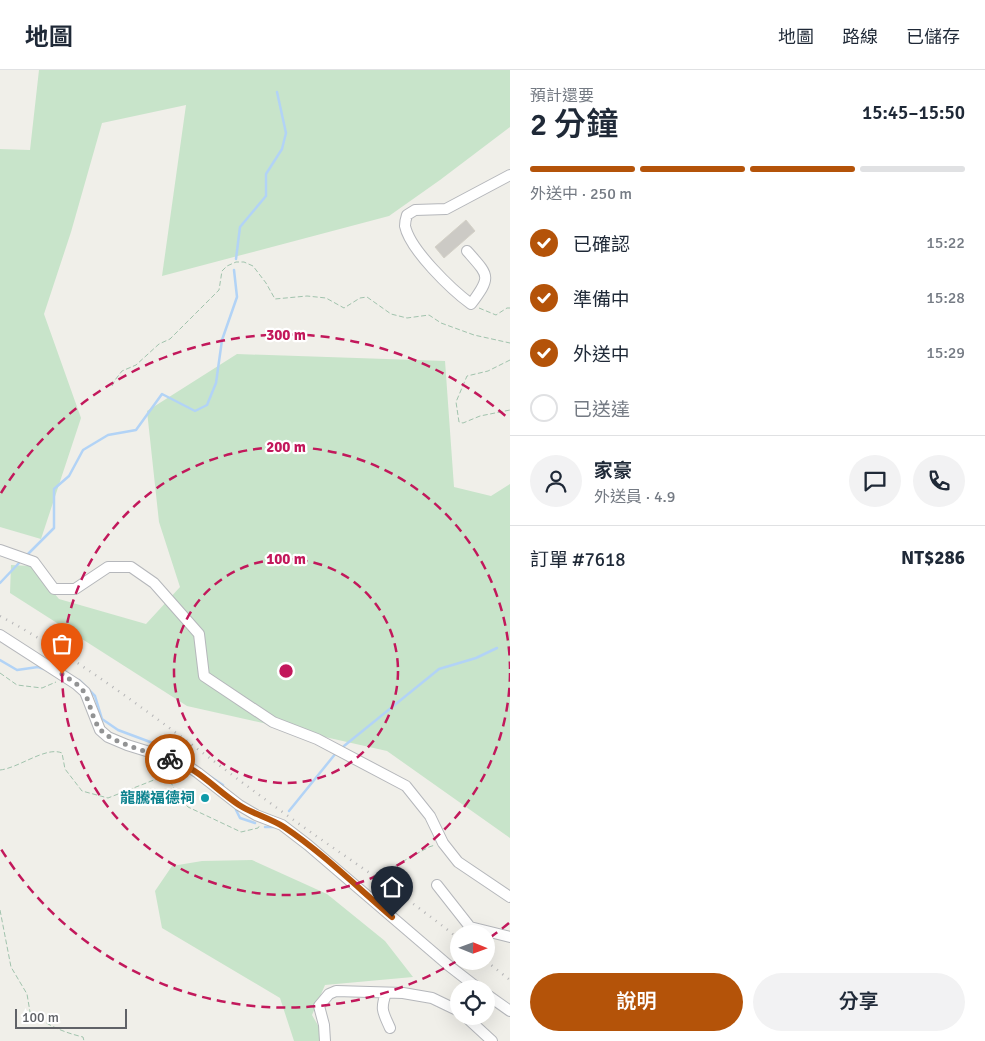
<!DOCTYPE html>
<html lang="zh-TW">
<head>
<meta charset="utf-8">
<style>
  :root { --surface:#fff; --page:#f2f2f3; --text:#1f2937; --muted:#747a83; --line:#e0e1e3; --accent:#b45309 }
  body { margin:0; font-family:Signika,"Noto Sans TC",sans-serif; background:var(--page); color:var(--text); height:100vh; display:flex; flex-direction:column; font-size:19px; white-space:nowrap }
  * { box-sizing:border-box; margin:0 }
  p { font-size:16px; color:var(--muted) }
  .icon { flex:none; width:28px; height:28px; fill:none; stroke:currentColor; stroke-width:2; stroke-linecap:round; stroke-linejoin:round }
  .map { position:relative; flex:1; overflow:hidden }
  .details { display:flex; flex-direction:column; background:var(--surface); width:475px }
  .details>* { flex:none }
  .needle { width:32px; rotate:91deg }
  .fabs { position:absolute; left:450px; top:855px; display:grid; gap:10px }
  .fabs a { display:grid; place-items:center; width:45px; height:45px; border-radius:50%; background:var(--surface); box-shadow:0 5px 20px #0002; font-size:25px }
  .scale { position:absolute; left:15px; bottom:12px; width:112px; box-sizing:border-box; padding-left:5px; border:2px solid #606267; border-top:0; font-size:14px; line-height:18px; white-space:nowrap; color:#606267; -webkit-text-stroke:4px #fff; paint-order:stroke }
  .pin { position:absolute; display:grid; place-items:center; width:42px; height:42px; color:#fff; margin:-51px -21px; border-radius:50% 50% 50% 0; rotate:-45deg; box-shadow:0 0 5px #0007 }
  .pin .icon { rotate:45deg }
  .courier { position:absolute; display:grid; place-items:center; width:50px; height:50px; margin:-25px; border:4px solid #b45309; border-radius:50%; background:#fff; color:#222; box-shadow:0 1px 6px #0007 }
  .summary em { font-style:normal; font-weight:600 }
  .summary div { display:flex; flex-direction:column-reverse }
  .summary { display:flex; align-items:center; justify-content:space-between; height:85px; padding:0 20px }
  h1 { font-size:32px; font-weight:600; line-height:38px }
  .bar { display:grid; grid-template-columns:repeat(4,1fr); gap:8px 5px; align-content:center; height:60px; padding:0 20px }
  .bar i { height:6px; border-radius:4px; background:var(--line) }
  .bar .selected { background:var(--accent) }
  .bar p { grid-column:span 4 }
  .line { display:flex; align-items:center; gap:12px; padding:0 20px; border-top:1px solid var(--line) }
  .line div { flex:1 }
  .round { display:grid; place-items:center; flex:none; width:52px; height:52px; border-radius:26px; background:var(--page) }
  ol { padding:0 20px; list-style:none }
  li { display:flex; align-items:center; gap:15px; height:55px }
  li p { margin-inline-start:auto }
  li .icon { padding:5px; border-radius:50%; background:var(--accent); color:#fff; stroke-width:4 }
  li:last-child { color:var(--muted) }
  li i { width:28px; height:28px; border:2px solid var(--line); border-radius:50% }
  .action { display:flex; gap:10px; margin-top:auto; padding:10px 20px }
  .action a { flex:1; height:58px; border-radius:30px; background:var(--accent); color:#fff; font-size:20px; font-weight:600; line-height:58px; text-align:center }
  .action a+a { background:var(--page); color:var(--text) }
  header { display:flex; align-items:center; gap:30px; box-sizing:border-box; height:70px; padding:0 25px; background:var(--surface); border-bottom:1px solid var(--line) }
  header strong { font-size:24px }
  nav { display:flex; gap:28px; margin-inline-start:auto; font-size:18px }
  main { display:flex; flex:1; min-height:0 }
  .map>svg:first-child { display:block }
  .green { fill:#c8e4ca }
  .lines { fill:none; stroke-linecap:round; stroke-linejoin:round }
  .stream { stroke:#b2d3f6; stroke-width:2.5 }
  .building { fill:#cccac5; stroke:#d4d1c7 }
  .minor-casing { stroke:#b5b7bb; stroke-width:12 }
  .path { stroke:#a1c3ad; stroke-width:1; stroke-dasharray:5 2.5; stroke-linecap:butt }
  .minor { stroke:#fff; stroke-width:10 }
  .rail { stroke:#b6b6b7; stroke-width:2.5; stroke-dasharray:1 6; stroke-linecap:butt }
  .done { stroke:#929394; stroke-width:5; stroke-dasharray:0 9 }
  .route { stroke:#b45309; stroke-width:6 }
  .ring { fill:none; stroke:#c2185b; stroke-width:2.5; stroke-dasharray:9 6 }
  .culture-dot { fill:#0f9aa8; stroke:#fff; stroke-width:2 }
  .labels { text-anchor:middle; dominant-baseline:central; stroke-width:4.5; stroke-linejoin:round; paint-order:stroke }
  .culture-label { font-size:15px; font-weight:bold; fill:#0d838f; stroke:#fff; text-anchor:end }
  .centre { fill:#c2185b; stroke:#fff; stroke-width:2.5 }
  .ring-label { font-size:15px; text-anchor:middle; font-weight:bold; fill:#c2185b; stroke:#fff; stroke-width:4.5; stroke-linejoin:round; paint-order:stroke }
</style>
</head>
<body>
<header>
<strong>地圖</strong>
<nav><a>地圖</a><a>路線</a><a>已儲存</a></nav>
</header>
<main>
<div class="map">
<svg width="510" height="971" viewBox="0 0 510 971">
  <rect width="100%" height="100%" fill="#f0efe9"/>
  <!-- green -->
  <path class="green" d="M39,0H510V57L440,110L389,146L162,206L186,35L102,53L71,162L44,244L81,348L41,469L0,457V79L30,80Z
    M237,284L445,291L454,417L491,426L510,414V768L387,681L187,636L10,523L11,495L31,496L59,529L146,554L180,517L159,452L147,341Z
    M252,790L327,824L385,871L413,907L325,915L312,945L327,971H294L280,928L162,858L155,821L172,796L202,791Z"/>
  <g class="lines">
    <!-- stream -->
    <path class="stream" d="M236,189L240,157L266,126V104L282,79L286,63L277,22
      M28,484L54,458V419L69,406L83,380L108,365L136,360L162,324L195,341L207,335L216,313L222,270L237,227L234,200
      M0,513L19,493
      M0,590L17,600L38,597L44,599
      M79,610L95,626L102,649L118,660L177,682L187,690
      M344,676L439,599L476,588L497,578
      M208,705L223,715
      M236,740L240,748L255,753
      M289,741L336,683
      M265,757H274"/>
  </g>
  <!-- building -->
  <path class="building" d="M466,150L475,161L444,188L435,177Z"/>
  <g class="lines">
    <defs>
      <path id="minor" d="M467,181C489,206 492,206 471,234C452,220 410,180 405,156C405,153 406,148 407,145L415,140L446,139L510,105
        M0,480L34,492L54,519H75L108,497H131L154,513L199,564L204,606L273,652L317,669L406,716L430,746L443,773L458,792L510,827
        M0,565L76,614L85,622L100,660L108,667L127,675L182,692L198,703L239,735L256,745L282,755L308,775L448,895L479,919
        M437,815L470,857L510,867
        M386,923C380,940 383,942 390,958
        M486,924L510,941
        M465,946L492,971
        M325,971L324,955L319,936L329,924L336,921L403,923L432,928L459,941"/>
    </defs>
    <!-- minor casing -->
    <use href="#minor" class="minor-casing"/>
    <!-- path -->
    <path class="path" d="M479,238L496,245L507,238H510
      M510,290L488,301L467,306L456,332L459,352L463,353L480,346L510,340
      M112,316L115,310L122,301L136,295L159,274L170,269L219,220L222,201L227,196L236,192H244L253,196L266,213L275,229L307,226L326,228L344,238L360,228L367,227L391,244L407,248L429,245L441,253L474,265L510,273
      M0,603L17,615L42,618L56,612
      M0,700C19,698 46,676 62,683L65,699L82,721L108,728L159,708L170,711L179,727L188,737L241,762L258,758L260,755
      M389,799L429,777L435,775
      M0,840L11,897L27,924L30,942C47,955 62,962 83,967L84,971"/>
    <!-- minor -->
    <use href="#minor" class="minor"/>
    <!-- rail -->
    <path class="rail" d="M0,546C99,600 186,672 277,738C337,782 401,822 459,869
      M486,891L510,910"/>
  </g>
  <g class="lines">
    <!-- done -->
    <path class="done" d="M62,604C70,610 81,615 85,624C91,635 92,649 100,659C110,673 153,683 170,689"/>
    <!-- route -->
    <path class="route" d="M170,689C198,698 216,720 239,735C253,744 270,748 284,757C323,783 357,817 392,847"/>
  </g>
  <!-- distance rings -->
  <g class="ring">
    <circle cx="286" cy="601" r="112"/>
    <path d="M510 603A224 224 0 1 1 510 599"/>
    <path d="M509 853A336 336 0 0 1 488 869M457 891A336 336 0 0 1 1 779M1 423A336 336 0 0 1 509 349"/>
  </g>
  <!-- markers -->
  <circle class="culture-dot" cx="205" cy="728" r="5"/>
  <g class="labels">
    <!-- culture labels -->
    <g class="culture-label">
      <text x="195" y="728">龍騰福德祠</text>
    </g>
  </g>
  <circle cx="286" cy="601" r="8" class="centre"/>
  <g class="ring-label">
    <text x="286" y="270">300 m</text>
    <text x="286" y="382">200 m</text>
    <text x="286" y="494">100 m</text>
  </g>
</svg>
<div class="fabs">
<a><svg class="needle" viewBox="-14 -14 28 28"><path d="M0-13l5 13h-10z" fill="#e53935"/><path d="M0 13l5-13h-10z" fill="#747a83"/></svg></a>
<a><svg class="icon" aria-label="locate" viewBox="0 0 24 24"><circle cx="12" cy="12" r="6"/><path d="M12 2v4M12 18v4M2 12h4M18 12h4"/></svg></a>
</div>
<div class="scale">100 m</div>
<div class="pin" style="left:62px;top:604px;background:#ea580c"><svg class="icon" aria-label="bag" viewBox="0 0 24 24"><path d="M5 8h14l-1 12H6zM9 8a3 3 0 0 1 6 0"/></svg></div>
<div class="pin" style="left:392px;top:847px;background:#1f2937"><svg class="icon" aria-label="home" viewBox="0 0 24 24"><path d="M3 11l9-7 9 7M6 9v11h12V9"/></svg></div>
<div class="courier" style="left:170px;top:689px"><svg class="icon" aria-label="bike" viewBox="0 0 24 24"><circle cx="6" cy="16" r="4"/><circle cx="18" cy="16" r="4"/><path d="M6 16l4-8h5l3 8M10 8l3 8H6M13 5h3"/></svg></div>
</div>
<section class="details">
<div class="summary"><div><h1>2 分鐘</h1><p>預計還要</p></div><em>15:45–15:50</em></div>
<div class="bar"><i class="selected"></i><i class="selected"></i><i class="selected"></i><i></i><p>外送中 · 250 m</p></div>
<ol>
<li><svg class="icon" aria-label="check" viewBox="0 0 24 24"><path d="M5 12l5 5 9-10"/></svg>已確認<p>15:22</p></li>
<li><svg class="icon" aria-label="check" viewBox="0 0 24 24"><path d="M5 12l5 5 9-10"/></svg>準備中<p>15:28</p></li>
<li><svg class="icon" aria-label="check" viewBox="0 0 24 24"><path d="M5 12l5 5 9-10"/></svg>外送中<p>15:29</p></li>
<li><i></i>已送達</li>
</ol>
<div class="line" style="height:90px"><a class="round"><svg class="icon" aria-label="person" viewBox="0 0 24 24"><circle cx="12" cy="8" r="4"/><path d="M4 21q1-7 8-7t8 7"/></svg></a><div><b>家豪</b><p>外送員 · 4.9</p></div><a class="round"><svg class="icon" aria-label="chat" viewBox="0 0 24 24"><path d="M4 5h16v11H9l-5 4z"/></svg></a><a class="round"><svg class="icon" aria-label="phone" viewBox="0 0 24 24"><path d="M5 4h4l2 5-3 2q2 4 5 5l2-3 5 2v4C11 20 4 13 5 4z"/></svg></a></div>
<div class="line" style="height:65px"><div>訂單 #7618</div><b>NT$286</b></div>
<div class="action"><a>說明</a><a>分享</a></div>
</section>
</main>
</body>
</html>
